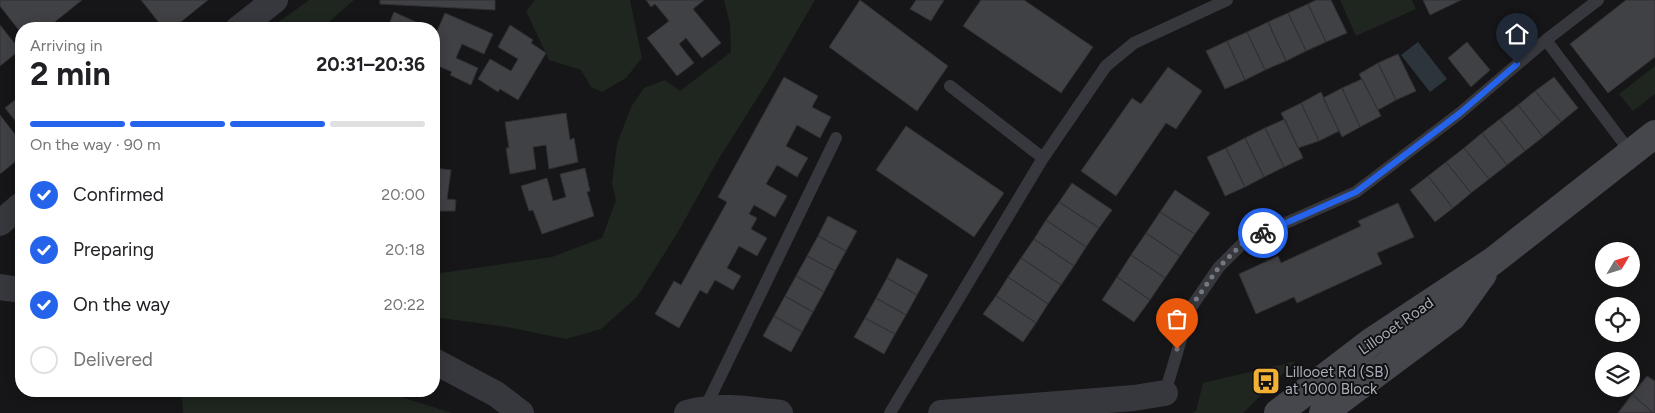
<!DOCTYPE html>
<html lang="en">
<head>
<meta charset="utf-8">
<style>
  :root { --surface:#fff; --page:#f2f2f2; --text:#202124; --muted:#757577; --line:#e0e0e0; --accent:#2563eb }
  body { margin:0; font-family:Figtree,sans-serif; background:var(--page); color:var(--text); height:100vh; display:flex; flex-direction:column; font-size:19px; white-space:nowrap }
  * { box-sizing:border-box; margin:0 }
  p { font-size:16px; color:var(--muted) }
  .icon { flex:none; width:28px; height:28px; fill:none; stroke:currentColor; stroke-width:2; stroke-linecap:round; stroke-linejoin:round }
  .map { position:relative; flex:1; overflow:hidden }
  .panel { position:absolute; left:15px; top:22px; width:425px; height:375px; display:flex; flex-direction:column; background:var(--surface); border-radius:20px; box-shadow:0 2px 12px #0003 }
  .panel>* { flex:none }
  .needle { width:32px; rotate:52deg }
  .tools { position:absolute; left:1595px; top:242px; display:grid; gap:10px }
  .tools a { display:grid; place-items:center; width:45px; height:45px; border-radius:50%; background:var(--surface); box-shadow:0 2px 12px #0003; font-size:25px }
  .pin { position:absolute; display:grid; place-items:center; width:42px; height:42px; color:#fff; margin:-51px -21px; border-radius:50% 50% 50% 0; rotate:-45deg; box-shadow:0 0 5px #0007 }
  .pin .icon { rotate:45deg }
  .courier { position:absolute; display:grid; place-items:center; width:50px; height:50px; margin:-25px; border:4px solid #2563eb; border-radius:50%; background:#fff; color:#222; box-shadow:0 1px 6px #0007 }
  .summary em { font-style:normal; font-weight:700 }
  .summary div { display:flex; flex-direction:column-reverse }
  .summary { display:flex; align-items:center; justify-content:space-between; height:85px; padding:0 15px }
  h1 { font-size:32px; font-weight:700; line-height:38px }
  .bar { display:grid; grid-template-columns:repeat(4,1fr); gap:8px 5px; align-content:center; height:60px; padding:0 15px }
  .bar i { height:6px; border-radius:4px; background:var(--line) }
  .bar .current { background:var(--accent) }
  .bar p { grid-column:span 4 }
  ol { padding:0 15px; list-style:none }
  li { display:flex; align-items:center; gap:15px; height:55px }
  li p { margin-inline-start:auto }
  li .icon { padding:5px; border-radius:50%; background:var(--accent); color:#fff; stroke-width:4 }
  li:last-child { color:var(--muted) }
  li i { width:28px; height:28px; border:2px solid var(--line); border-radius:50% }
  .map>svg:first-child { display:block }
  .green { fill:#1e261f }
  .water { fill:#2c353c }
  .building { fill:#404145; stroke:#303034 }
  .lines { fill:none; stroke-linecap:round; stroke-linejoin:round }
  .lane { stroke:#37383d; stroke-width:12 }
  .street { stroke:#37383d; stroke-width:26 }
  .secondary { stroke:#45474d; stroke-width:28 }
  .done { stroke:#757880; stroke-width:5; stroke-dasharray:0 9 }
  .route { stroke:#2563eb; stroke-width:6 }
  .labels { text-anchor:middle; dominant-baseline:central; stroke-width:4; stroke-linejoin:round; paint-order:stroke }
  .street-label { font-size:15px; fill:#a8adb8; stroke:#111113 }
  .poi-label { font-size:15px; fill:#a8adb8; stroke:#111113; text-anchor:start }
</style>
</head>
<body>
<div class="map">
<svg width="1655" height="413" viewBox="0 0 1655 413">
  <rect width="100%" height="100%" fill="#161618"/>
  <!-- green -->
  <path class="green" d="M309,0H354L321,29H269Z
    M535,0H630L642,58L626,78L602,92L591,87L581,70L549,60L526,11Z
    M724,0H815L768,81L718,160L678,232L637,297L601,329L566,339L507,327L434,317V274L552,257L602,238L616,200L612,183L617,144L631,107L644,88L665,80L680,91L731,52L730,24Z
    M1340,0H1412L1416,9L1356,36Z
    M1655,66V94L1633,111L1619,94Z
    M1296,361L1243,413H1192L1196,411L1203,383Z
    M179,391H382L452,413H183L182,397Z"/>
  <!-- water -->
  <path class="water" d="M1418,42L1447,79L1430,92L1401,55Z"/>
  <!-- building -->
  <path class="building" d="M0,0H82L46,29H21V33L0,6Z
    M141,0H208L172,29H164Z
    M380,0H495V10L380,4Z
    M646,0H704L693,9L721,43L702,58L686,38L679,44L694,63L677,76L647,38L669,21L655,4L651,7Z
    M860,0L948,66L917,111L829,47Z
    M916,0H944L931,21L910,9Z
    M981,0H1024L1093,47L1061,93L963,26Z
    M1316,0H1331L1347,33L1326,42L1308,4Z
    M1423,0H1461L1430,15Z
    M1626,0H1655V57L1608,93L1570,44Z
    M1308,4L1326,42L1306,51L1288,13Z
    M394,12L425,26L424,29H387Z
    M445,13L493,34L484,54L462,44L456,58L478,68L471,85L450,75L452,72L434,64V38Z
    M1288,13L1306,51L1286,61L1268,22Z
    M1268,22L1286,61L1265,70L1247,32Z
    M0,25L20,50L0,66Z
    M510,25L533,40L531,43L546,53L518,100L500,89L498,92L478,79L490,59L511,71L518,59L498,47Z
    M1247,32L1265,70L1245,80L1227,41Z
    M1227,41L1245,80L1225,89L1206,51Z
    M1467,42L1490,70L1471,87L1448,58Z
    M1398,54L1416,91L1396,100L1378,63Z
    M1378,63L1396,100L1378,110L1359,74Z
    M1168,67L1202,91L1176,129L1166,123L1116,196L1081,171L1132,98L1141,104Z
    M784,77L818,96L812,107L831,117L820,138L797,125L786,146L808,158L797,177L777,165L766,184L787,196L775,217L754,205L749,214L757,218L751,229L767,238L757,256L739,246L727,268L741,276L733,290L715,280L707,294L700,290L679,328L655,314L674,281L681,285L727,202L718,197Z
    M1554,77L1578,108L1561,122L1535,91Z
    M1362,79L1381,116L1360,127L1342,88Z
    M1342,88L1360,127L1342,137L1323,98Z
    M1535,91L1561,122L1543,137L1518,105Z
    M1321,92L1339,131L1319,141L1301,103Z
    M21,95V128L5,108Z
    M1301,103L1319,141L1298,148L1281,113Z
    M1518,105L1543,137L1525,151L1500,119Z
    M566,113L570,140L574,138L578,162L549,169L546,145L533,147L536,169L510,174L506,148H509L505,122Z
    M0,115L21,142V157L0,174Z
    M1285,119L1303,158L1284,167L1265,128Z
    M1500,119L1525,151L1507,165L1482,133Z
    M906,126L1004,193L974,237L876,170Z
    M1265,128L1284,167L1264,177L1245,138Z
    M1482,133L1507,165L1489,179L1464,148Z
    M1245,138L1264,177L1245,187L1226,148Z
    M1226,148L1245,187L1225,196L1207,157Z
    M1464,148L1489,179L1471,193L1446,162Z
    M1446,162L1471,193L1453,208L1428,176Z
    M434,168L451,170L447,199L456,200L455,211H439L434,236Z
    M585,168L590,191L587,192L594,216L542,234L533,210L529,211L521,186L547,178L553,201L566,197L560,174Z
    M1428,176L1453,208L1435,222L1410,190Z
    M1072,183L1112,210L1099,228L1059,202Z
    M1175,190L1210,213L1195,234L1160,212Z
    M1059,202L1099,228L1086,247L1046,220Z
    M1398,203L1414,237L1377,253L1382,264L1297,303L1294,297L1256,314L1239,274L1278,256L1281,263L1361,226L1358,221Z
    M1160,212L1195,234L1180,256L1146,233Z
    M828,216L857,231L846,251L818,236Z
    M1046,220L1086,247L1074,266L1034,239Z
    M1146,233L1180,256L1165,278L1131,255Z
    M818,236L846,251L835,271L807,256Z
    M1034,239L1074,266L1061,285L1021,258Z
    M1131,255L1165,278L1150,300L1117,277Z
    M807,256L835,271L824,292L796,276Z
    M897,258L928,275L917,295L887,278Z
    M1021,258L1061,285L1048,304L1008,277Z
    M796,276L824,292L813,312L785,296Z
    M1008,277L1048,304L1036,323L996,296Z
    M1117,277L1150,300L1134,322L1102,300Z
    M887,278L917,295L906,315L876,298Z
    M785,296L813,312L802,332L774,316Z
    M996,296L1036,323L1023,342L983,314Z
    M876,298L906,315L895,334L865,318Z
    M774,316L802,332L791,352L763,336Z
    M865,318L895,334L884,354L854,337Z
    M1647,376L1655,381V413H1618Z
    M1647,376L1655,381V413H1653L1632,394Z
    M1632,394L1653,413H1618Z"/>
  <g class="lines">
    <!-- lane -->
    <path class="lane" d="M1546,40L1631,153
      M950,86L1043,158
      M1165,393L1190,309L1219,267L1245,241L1356,192L1460,113L1546,40L1598,0
      M705,408L836,138
      M890,413L1043,158L1106,66L1134,43L1227,0"/>
    <!-- street -->
    <path class="street" d="M238,29L275,0
      M0,223L21,205
      M0,287L21,290
      M434,361L496,394L521,413
      M687,413C718,404 748,409 780,413
      M941,413L1134,398L1165,393"/>
    <!-- secondary -->
    <path class="secondary" d="M1278,413L1371,342L1493,261L1655,134
      M1323,413L1452,317L1483,274"/>
  </g>
  <g class="lines">
    <!-- done -->
    <path class="done" d="M1177,349L1190,308L1219,267L1245,241L1263,233"/>
    <!-- route -->
    <path class="route" d="M1263,233L1356,192L1460,113L1517,64"/>
  </g>
  <!-- icons -->
  <defs>
    <symbol id="bus-square" viewBox="-11 -11 22 22"><rect x="-9" y="-9" width="18" height="18" rx="4" fill="#f2b134" stroke="#111113"/><path d="M-5-6H5V4H4V6H2V4H-2V6H-4V4H-5ZM-3.5-4V0h7V-4ZM-3.5 1.2v1.5H-2V1.2ZM2 1.2v1.5H3.5V1.2Z" fill="#111"/></symbol>
  </defs>
  <g fill-rule="evenodd">
    <use href="#bus-square" x="1250" y="365" width="32" height="32"/>
  </g>
  <g class="labels">
    <!-- street labels -->
    <g class="street-label">
      <text transform="translate(1396 326) rotate(-35)">Lillooet Road</text>
    </g>
    <!-- poi labels -->
    <g class="poi-label">
      <text x="1285" y="372">Lillooet Rd (SB)<tspan x="1285" dy="17">at 1000 Block</tspan></text>
    </g>
  </g>
</svg>
<div class="tools">
<a><svg class="needle" viewBox="-14 -14 28 28"><path d="M0-13l5 13h-10z" fill="#e53935"/><path d="M0 13l5-13h-10z" fill="#757577"/></svg></a>
<a><svg class="icon" aria-label="locate" viewBox="0 0 24 24"><circle cx="12" cy="12" r="6"/><path d="M12 2v4M12 18v4M2 12h4M18 12h4"/></svg></a>
<a><svg class="icon" aria-label="layers" viewBox="0 0 24 24"><path d="M12 4l9 5-9 5-9-5zM3 14l9 5 9-5"/></svg></a>
</div>
<div class="pin" style="left:1177px;top:349px;background:#ea580c"><svg class="icon" aria-label="bag" viewBox="0 0 24 24"><path d="M5 8h14l-1 12H6zM9 8a3 3 0 0 1 6 0"/></svg></div>
<div class="pin" style="left:1517px;top:64px;background:#1f2937"><svg class="icon" aria-label="home" viewBox="0 0 24 24"><path d="M3 11l9-7 9 7M6 9v11h12V9"/></svg></div>
<div class="courier" style="left:1263px;top:233px"><svg class="icon" aria-label="bike" viewBox="0 0 24 24"><circle cx="6" cy="16" r="4"/><circle cx="18" cy="16" r="4"/><path d="M6 16l4-8h5l3 8M10 8l3 8H6M13 5h3"/></svg></div>
<section class="panel">
<div class="summary"><div><h1>2 min</h1><p>Arriving in</p></div><em>20:31–20:36</em></div>
<div class="bar"><i class="current"></i><i class="current"></i><i class="current"></i><i></i><p>On the way · 90 m</p></div>
<ol>
<li><svg class="icon" aria-label="check" viewBox="0 0 24 24"><path d="M5 12l5 5 9-10"/></svg>Confirmed<p>20:00</p></li>
<li><svg class="icon" aria-label="check" viewBox="0 0 24 24"><path d="M5 12l5 5 9-10"/></svg>Preparing<p>20:18</p></li>
<li><svg class="icon" aria-label="check" viewBox="0 0 24 24"><path d="M5 12l5 5 9-10"/></svg>On the way<p>20:22</p></li>
<li><i></i>Delivered</li>
</ol>
</section>
</div>
</body>
</html>
